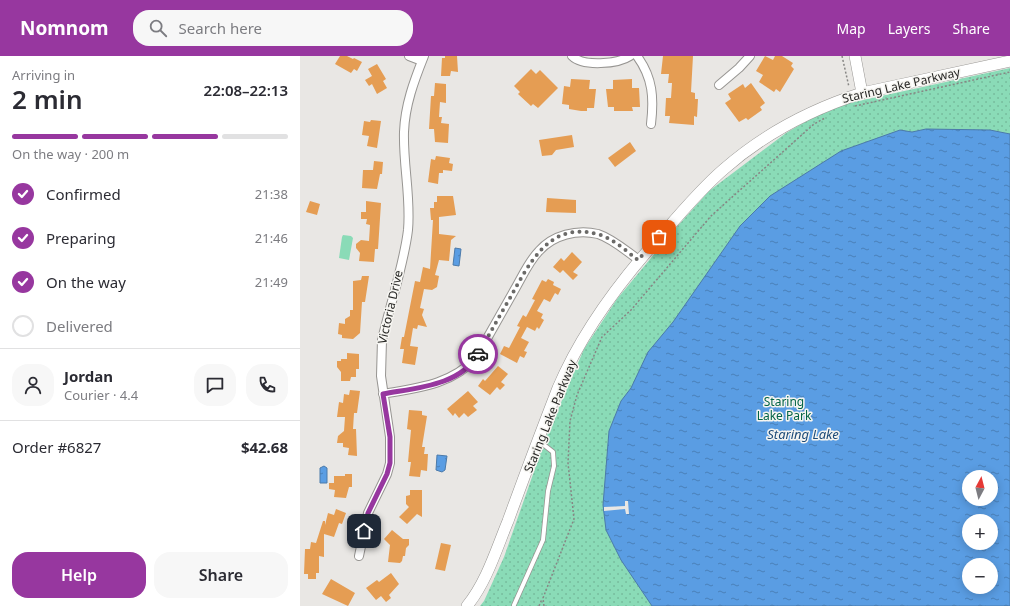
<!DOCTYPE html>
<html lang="en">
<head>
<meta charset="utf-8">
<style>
  :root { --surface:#fff; --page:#f7f7f7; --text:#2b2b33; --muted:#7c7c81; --line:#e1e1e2; --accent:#97379f }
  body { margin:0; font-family:"Noto Sans",sans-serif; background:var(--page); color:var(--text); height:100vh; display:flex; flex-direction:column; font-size:15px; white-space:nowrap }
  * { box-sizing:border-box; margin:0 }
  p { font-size:13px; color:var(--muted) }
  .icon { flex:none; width:22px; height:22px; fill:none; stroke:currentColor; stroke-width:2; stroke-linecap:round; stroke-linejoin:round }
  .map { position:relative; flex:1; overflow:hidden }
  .sheet { display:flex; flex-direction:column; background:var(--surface); width:300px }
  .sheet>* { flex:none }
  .needle { width:26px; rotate:7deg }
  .tools { position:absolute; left:662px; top:414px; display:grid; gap:8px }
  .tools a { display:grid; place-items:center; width:36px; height:36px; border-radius:50%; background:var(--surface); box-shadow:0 2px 10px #0003; font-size:20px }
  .pin { position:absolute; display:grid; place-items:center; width:34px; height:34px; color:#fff; margin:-17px; border-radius:8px; box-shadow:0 2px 6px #0006 }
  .courier { position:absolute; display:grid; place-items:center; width:40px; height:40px; margin:-20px; border:3px solid #97379f; border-radius:50%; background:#fff; color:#222; box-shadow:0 1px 5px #0007 }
  .head em { font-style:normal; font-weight:600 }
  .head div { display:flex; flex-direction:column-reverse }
  .head { display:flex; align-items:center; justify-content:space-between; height:68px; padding:0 12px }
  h1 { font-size:26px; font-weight:600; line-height:30px }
  .bar { display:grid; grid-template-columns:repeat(4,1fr); gap:6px 4px; align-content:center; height:48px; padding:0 12px }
  .bar i { height:5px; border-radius:3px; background:var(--line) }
  .bar .active { background:var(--accent) }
  .bar p { grid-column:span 4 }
  .line { display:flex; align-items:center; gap:10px; padding:0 12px; border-top:1px solid var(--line) }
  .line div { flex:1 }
  .round { display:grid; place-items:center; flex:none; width:42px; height:42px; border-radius:16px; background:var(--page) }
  ol { padding:0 12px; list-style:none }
  li { display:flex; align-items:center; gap:12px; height:44px }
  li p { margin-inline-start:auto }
  li .icon { padding:4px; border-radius:50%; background:var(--accent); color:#fff; stroke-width:4 }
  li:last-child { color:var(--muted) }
  li i { width:22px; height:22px; border:2px solid var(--line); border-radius:50% }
  .cta { display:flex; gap:8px; margin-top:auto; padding:8px 12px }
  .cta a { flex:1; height:46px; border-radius:16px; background:var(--accent); color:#fff; font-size:16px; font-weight:600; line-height:46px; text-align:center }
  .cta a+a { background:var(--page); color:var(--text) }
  header { display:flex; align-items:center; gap:24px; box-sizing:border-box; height:56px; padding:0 20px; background:var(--accent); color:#fff }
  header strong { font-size:19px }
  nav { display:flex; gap:22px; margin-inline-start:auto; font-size:14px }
  .search { width:280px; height:36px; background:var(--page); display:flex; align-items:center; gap:10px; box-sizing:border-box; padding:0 14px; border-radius:16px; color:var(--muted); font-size:15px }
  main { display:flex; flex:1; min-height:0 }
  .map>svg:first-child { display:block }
  .green { fill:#8adbb7 }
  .park { fill:url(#park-dots); fill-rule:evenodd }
  .water { fill:url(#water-ripples); stroke:#4b7aaa; fill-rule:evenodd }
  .pier { fill:#e9e7e4 }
  .building { fill:#e59d53 }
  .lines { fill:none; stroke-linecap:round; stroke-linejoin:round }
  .service-casing { stroke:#979592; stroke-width:5.5 }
  .minor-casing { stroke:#979592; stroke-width:10 }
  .tertiary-casing { stroke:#979592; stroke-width:12 }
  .path { stroke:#878684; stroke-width:1.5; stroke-dasharray:2 2; stroke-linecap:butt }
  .service { stroke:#fff; stroke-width:4 }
  .minor { stroke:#fff; stroke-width:8 }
  .tertiary { stroke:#fff; stroke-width:11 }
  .done { stroke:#6b6a68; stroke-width:4; stroke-dasharray:0 7.2 }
  .route { stroke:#97379f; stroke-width:5 }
  .labels { text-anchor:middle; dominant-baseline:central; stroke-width:3; stroke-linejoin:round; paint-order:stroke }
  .street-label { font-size:12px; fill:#272725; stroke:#f6f5f1 }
  .park-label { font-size:12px; fill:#026346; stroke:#f6f5f1 }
  .water-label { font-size:13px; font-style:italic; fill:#1b4a78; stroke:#f6f5f1 }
</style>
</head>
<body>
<header>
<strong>Nomnom</strong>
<div class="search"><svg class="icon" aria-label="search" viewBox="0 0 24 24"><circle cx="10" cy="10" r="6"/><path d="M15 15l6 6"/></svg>Search here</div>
<nav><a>Map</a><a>Layers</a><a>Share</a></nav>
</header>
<main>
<section class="sheet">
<div class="head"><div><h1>2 min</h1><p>Arriving in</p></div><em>22:08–22:13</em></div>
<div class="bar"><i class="active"></i><i class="active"></i><i class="active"></i><i></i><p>On the way · 200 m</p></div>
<ol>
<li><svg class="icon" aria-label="check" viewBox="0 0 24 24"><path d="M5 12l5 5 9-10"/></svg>Confirmed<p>21:38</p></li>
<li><svg class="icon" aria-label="check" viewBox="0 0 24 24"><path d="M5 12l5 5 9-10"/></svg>Preparing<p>21:46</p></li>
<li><svg class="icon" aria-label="check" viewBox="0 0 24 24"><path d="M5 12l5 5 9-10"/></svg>On the way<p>21:49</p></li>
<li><i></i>Delivered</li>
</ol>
<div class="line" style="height:72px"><a class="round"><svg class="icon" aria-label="person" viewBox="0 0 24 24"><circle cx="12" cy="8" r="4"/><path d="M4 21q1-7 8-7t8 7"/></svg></a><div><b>Jordan</b><p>Courier · 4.4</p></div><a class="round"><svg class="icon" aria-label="chat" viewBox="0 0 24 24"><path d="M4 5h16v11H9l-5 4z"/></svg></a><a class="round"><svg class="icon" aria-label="phone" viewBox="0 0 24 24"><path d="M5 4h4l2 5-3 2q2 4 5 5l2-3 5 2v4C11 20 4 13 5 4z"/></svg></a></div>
<div class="line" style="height:52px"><div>Order #6827</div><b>$42.68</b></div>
<div class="cta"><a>Help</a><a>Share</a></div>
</section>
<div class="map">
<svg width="710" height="550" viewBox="0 0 710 550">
  <defs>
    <pattern id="park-dots" width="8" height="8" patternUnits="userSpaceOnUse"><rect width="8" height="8" fill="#8adbb7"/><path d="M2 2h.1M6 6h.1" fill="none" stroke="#77bc9d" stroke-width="1.8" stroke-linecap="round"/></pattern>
    <pattern id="water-ripples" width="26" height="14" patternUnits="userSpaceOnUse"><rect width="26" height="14" fill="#5a9de3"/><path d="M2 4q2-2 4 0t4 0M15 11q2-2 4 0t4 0" fill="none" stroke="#4a80b8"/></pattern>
  </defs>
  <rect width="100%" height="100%" fill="#e9e7e4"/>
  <!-- green -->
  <path class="green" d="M43,179L51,180L53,182L49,204L39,202L42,181Z"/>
  <!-- park -->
  <path class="park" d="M710,12V550H180L184,545L204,501L245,384L284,293L317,243L375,173L409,135L486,77L517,59L549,47ZM669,421H691V443H669ZM669,465H691V487H669ZM669,509H691V531H669Z"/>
  <!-- water -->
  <path class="water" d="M626,73L690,74L710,78V550H352L321,504L306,474L303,449L309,375L321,345L331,332L348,296L373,266L440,170L470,140L541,95L600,74L612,76ZM669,421H691V443H669ZM669,465H691V487H669ZM669,509H691V531H669Z
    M155,192L161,193L159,210L153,209Z
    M137,399L147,400L145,414L142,416L136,414Z
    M24,410L27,412V427H20V412Z"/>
  <!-- pier -->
  <path class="pier" d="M325,445H328L329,458H326L325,453L304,455V451L325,450Z"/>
  <!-- building -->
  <path class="building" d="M40,0H47L53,3L54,2L62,6L57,15L54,13L51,17L35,8Z
    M145,0H157L158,16L151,15L150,20H141L142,2H145Z
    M363,0H393L391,36L395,37V43H398L397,61L394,60V69L369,67L370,60H365L366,42H371L372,27H368L369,18H361Z
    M465,0L473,4L475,0H482L493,7L491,10L494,13L480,36L476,33L474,36L459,26L463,19L456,15Z
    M77,8L86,23L83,25L87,32L77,38L72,28L69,30L65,24L72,20L68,13Z
    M231,13L236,18L240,14L258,32L238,52L233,48L231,50L218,38L220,36L214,30Z
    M271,23L290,24L289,33H296L294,52H287V55H281L269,53V49L262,48L264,30L270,31Z
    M332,23V32H339L340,51H332L333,55H314V51H308L306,33H313V24Z
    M135,27L146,28V47L140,46L139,61H142L141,67L149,68L148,87L135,86L134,73H129L131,40H134Z
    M451,27L465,47L460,51L462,54L448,64L446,62L439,66L425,47L431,43L428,38L443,28L445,32Z
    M71,64L81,65L77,92L67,90L69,80L62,79L64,65L70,66Z
    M272,79L274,91L256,94L252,99L242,100L239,84Z
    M330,86L336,95L315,111L308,102Z
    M136,100L150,102L149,107L153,108L152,115L143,114V117H139L138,128L128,126L131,103L135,104Z
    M74,105L83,106L82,118H80L77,133L62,132L63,114H73Z
    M137,140H153L156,159L139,161V178L156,180L151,184L149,205L139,204L135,219L139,220L137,231L132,234L124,233L120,252L124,253L122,259L127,271L118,269L117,273L113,272L110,290L118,291L115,309L102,307L104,293H100L102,281H104L115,225L120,226L123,211L130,213L133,164H131L130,152H134V146H137Z
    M247,142L276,144V157L246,156Z
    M10,145L20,148L17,159L6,156Z
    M66,145L81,147L78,193H75L74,206L59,205L60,197L56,192V188L61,184L69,185L70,169L66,168L67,163H61V156H66Z
    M272,196L282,206L273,216L278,219L273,224L263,214L260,217L253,211L261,202L264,205Z
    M62,220H69L65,246H62L60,277L53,283L42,282V279L38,278L39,267L45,268V263L50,260V254H53V225L61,224Z
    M248,223L254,226L253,229L261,233L258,239L255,237L250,246L244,243L237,255L243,258L241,262L244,264L239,273L237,271L235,275L227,271L221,282L229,286L224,295L227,296L224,302L220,300L217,307L200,298L204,290L209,292L220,271L217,270L223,259L226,261L235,244L232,243L242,224L246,226Z
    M47,297L59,298V313H56V321H51L50,325H41V316L37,311V305H41V303H47Z
    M198,310L208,318L201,326L205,329L200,334L197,331L190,339L178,330L183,323L185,325Z
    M50,334L60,335L57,357H54L53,373H56L57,400L48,399L49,392L43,391V387H37L38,380L44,375L45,361H37L39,346L43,347L44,338L49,339Z
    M168,335L178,346L173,350L177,354L168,361L164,357L159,362L155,357L153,360L147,353Z
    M109,354L122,355V359L127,360L122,391H125L124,398H128L127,415L121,414L120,421L109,420L111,406H108L111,374L107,373Z
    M45,418H52V431H49L46,442L34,441L35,434L29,433V427H34V420H45Z
    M110,434H122V461L117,458L107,468L99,461L109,451L106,448V440L110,439Z
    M36,453L46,457L42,468L39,467L34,481L24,478V501L19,500V517H16V523H8V518H4L5,493H10L11,486L16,487L23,465H25V469L28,457L34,459Z
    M92,474L103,483H109V489L106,492L105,500H103L102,505L100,507L88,506L90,489L84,483Z
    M141,487L151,489L145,515L135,513Z
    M91,517L99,528L89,539L91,542L86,546L81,540L76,544L66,532L77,524L79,526Z
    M31,523L55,537L48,550L22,538Z"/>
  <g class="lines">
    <defs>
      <path id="service" d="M214,549L243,484L248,435L254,410L253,396L239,385"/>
      <path id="minor" d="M109,0L122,5
        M272,0C283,11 318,8 330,0
        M337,0C353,22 354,42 351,68
        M419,29L439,12L450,0
        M83,338C117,332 151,329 176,302C189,279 202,256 215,233C222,221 229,205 239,195C253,179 277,173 298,178C313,183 326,195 339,204
        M59,500L68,457L87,418L90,407V381L81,320L82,284C90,249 104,208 108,174C111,141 103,109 104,76C105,49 114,25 124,0"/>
      <path id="tertiary" d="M555,0L562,37
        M167,550C187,525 196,494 208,465C224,421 241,376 258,332C283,273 323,221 366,174C384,153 403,131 424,113C464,78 512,53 562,37L710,5"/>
    </defs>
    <!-- service casing -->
    <use href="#service" class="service-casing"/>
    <!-- minor casing -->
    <use href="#minor" class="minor-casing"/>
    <!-- tertiary casing -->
    <use href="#tertiary" class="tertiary-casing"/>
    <!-- path -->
    <path class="path" d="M542,0L549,31
      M555,50L710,16
      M239,550L242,543
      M244,550L243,542L274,463L268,407L270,365L277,339L302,281L331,254L411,160L514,68L525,62"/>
    <!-- service -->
    <use href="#service" class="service"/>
    <!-- minor -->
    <use href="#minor" class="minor"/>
    <!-- tertiary -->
    <use href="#tertiary" class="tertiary"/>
  </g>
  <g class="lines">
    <!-- done -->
    <path class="done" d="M178,298C189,279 199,261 210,242C229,208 249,165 297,178C313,182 326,195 338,204L359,181"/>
    <!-- route -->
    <path class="route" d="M64,475L68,457L87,418L90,407V381L83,338C114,332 161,330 178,298"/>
  </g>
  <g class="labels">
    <!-- street labels -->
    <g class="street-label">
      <text transform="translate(601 29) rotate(-13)">Staring Lake Parkway</text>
      <text transform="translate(90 251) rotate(-77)">Victoria Drive</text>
      <text transform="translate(250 360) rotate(-68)">Staring Lake Parkway</text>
    </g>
    <!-- park labels -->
    <g class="park-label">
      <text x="484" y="345">Staring<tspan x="484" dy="14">Lake Park</tspan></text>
    </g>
    <!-- water labels -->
    <g class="water-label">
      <text x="503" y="378">Staring Lake</text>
    </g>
  </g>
</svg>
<div class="tools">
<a><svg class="needle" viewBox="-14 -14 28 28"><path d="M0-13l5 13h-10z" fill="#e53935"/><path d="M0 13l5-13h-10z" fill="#7c7c81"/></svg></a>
<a>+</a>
<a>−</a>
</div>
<div class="pin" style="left:359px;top:181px;background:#ea580c"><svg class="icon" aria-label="bag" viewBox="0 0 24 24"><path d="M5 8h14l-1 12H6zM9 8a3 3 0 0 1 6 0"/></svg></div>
<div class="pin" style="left:64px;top:475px;background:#1f2937"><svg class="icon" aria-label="home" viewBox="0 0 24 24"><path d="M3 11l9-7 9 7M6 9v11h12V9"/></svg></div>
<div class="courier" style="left:178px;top:298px"><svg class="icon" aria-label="car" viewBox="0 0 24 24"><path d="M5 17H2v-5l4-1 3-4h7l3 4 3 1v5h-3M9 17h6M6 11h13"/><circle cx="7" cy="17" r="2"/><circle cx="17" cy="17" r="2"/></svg></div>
</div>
</main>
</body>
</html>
